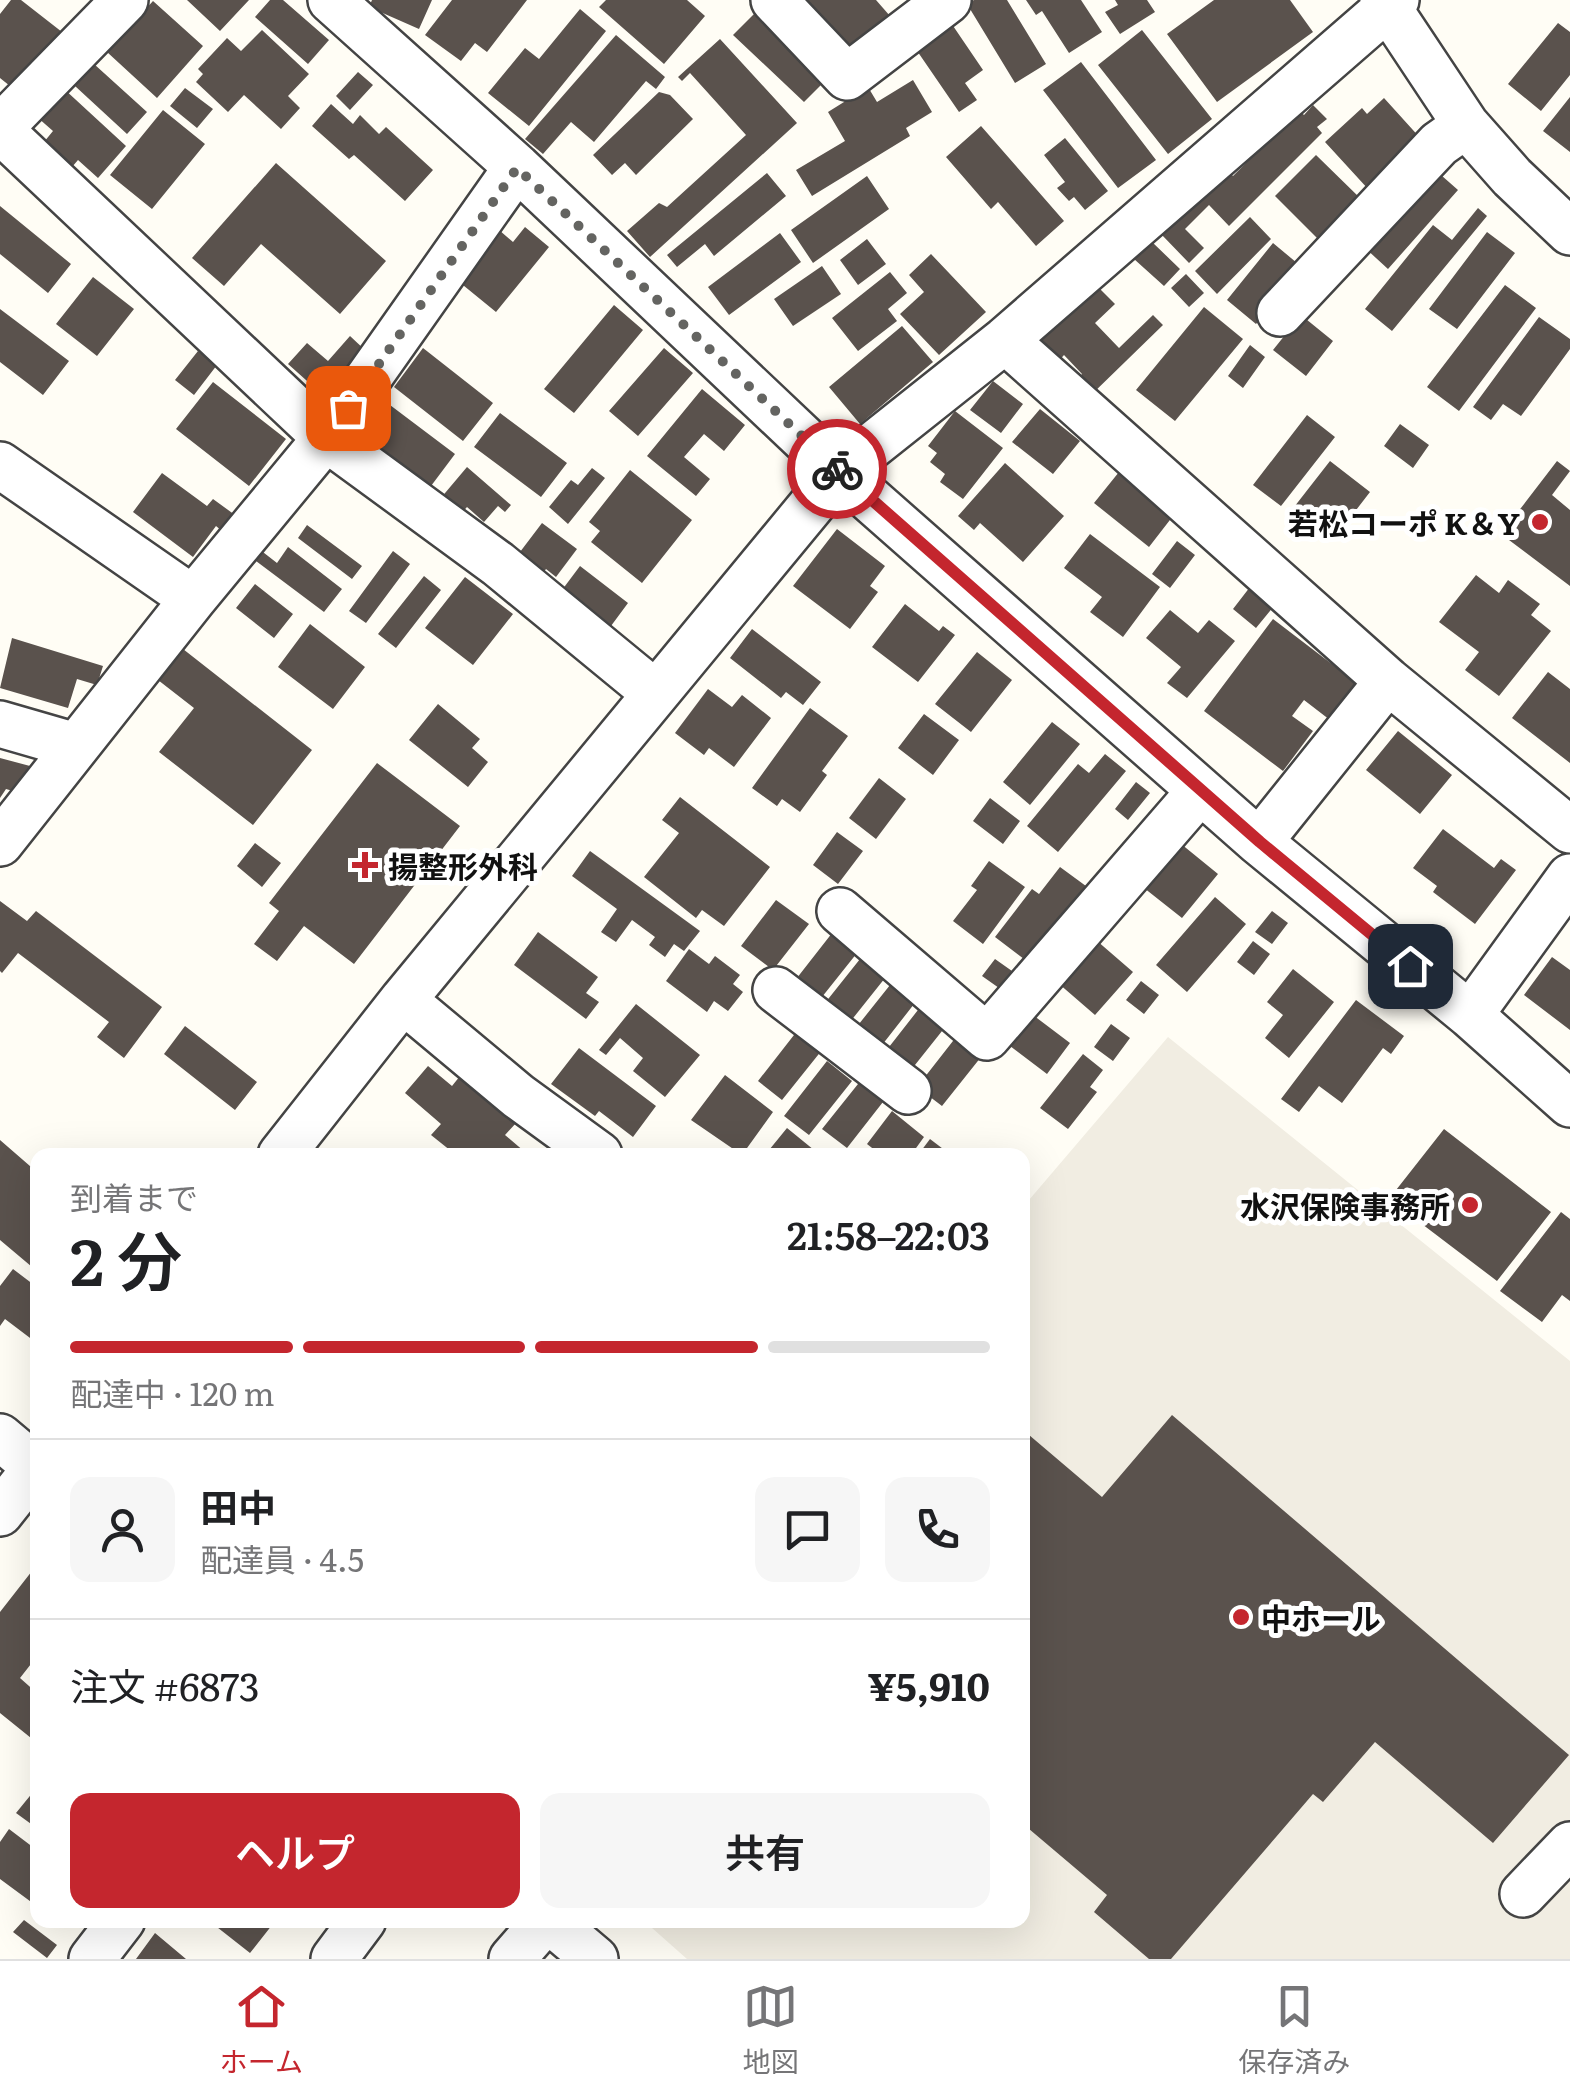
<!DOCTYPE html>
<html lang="ja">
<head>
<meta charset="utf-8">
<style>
  :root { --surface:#fff; --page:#f6f6f6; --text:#202124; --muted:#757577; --line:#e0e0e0; --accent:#c4262e }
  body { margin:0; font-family:Literata,"Noto Sans JP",serif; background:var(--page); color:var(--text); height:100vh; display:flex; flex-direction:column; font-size:38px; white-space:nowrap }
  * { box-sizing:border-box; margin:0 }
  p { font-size:32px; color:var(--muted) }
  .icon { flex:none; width:55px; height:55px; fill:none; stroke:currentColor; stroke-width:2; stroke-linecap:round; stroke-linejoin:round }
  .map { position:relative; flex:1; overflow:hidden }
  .side { position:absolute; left:30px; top:1148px; width:1000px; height:780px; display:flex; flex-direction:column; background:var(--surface); border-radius:20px; box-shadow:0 10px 40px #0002 }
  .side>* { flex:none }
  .pin { position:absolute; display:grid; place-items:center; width:85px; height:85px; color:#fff; margin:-42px; border-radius:20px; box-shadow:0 5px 15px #0006 }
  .courier { position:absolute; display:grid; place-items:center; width:100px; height:100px; margin:-50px; border:8px solid #c4262e; border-radius:50%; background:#fff; color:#222; box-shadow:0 2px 12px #0007 }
  .summary em { font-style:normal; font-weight:600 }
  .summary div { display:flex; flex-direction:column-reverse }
  .summary { display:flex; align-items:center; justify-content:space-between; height:170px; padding:0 40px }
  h1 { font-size:65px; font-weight:600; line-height:75px }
  .bar { display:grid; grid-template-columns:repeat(4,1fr); gap:15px 10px; align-content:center; height:120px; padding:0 40px }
  .bar i { height:12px; border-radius:8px; background:var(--line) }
  .bar .selected { background:var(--accent) }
  .bar p { grid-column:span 4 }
  .line { display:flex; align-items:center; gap:25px; padding:0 40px; border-top:2px solid var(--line) }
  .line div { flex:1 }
  .round { display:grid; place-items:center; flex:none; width:105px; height:105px; border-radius:20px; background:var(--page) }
  .button { display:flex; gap:20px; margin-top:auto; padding:20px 40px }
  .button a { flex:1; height:115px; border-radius:20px; background:var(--accent); color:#fff; font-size:40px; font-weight:600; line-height:115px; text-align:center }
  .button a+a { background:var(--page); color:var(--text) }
  .menu { display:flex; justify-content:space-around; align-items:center; height:140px; border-top:2px solid var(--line); background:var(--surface); font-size:28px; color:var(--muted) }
  .menu a { display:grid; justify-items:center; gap:5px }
  .menu .selected { color:var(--accent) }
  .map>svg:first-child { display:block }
  .plaza { fill:#f1ede2 }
  .building { fill:#5a524d }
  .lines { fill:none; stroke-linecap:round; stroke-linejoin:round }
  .minor-casing { stroke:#444; stroke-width:50 }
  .minor { stroke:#fff; stroke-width:45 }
  .done { stroke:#646461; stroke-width:10; stroke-dasharray:0 18 }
  .route { stroke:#c4262e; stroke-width:12 }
  .poi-dot { fill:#c4262e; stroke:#fff; stroke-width:4 }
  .labels { text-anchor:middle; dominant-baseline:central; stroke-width:10; stroke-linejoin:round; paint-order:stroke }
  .poi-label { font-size:30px; font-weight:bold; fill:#111; stroke:#fff; text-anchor:end }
</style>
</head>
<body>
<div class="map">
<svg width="1570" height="1959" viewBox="0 0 1570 1959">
  <rect width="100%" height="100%" fill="#fffdf5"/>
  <!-- plaza -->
  <path class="plaza" d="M1168,1037L1570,1361V1959H687L643,1920H1022L1023,1207Z"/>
  <!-- building -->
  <path class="building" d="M11,0H21L62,32L15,90L0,78V14Z
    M187,0H249L220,31Z
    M270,0H283L329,40L308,64L255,17Z
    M372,0H432L419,29L369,7Z
    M452,0H527L487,52L475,43L461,61L425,35Z
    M606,0H687L705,16L664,64L599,7Z
    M795,0H876L890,16L843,56Z
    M974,0H1007L1046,64L1015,83L967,4Z
    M1026,0H1081L1102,32L1069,53L1042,11L1036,15Z
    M1115,0H1147L1155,12L1120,34L1105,12L1118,5Z
    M1214,0H1290L1313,32L1217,102L1167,34Z
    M153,1L203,46L157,98L107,52Z
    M762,6L833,73L804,102L733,35Z
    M580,9L606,31L529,126L488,93L525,48L539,59Z
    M947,17L983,70L965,83L977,100L959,112L911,42Z
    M1558,23L1570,32V75L1541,111L1508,84Z
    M262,30L309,74L288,96L300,108L281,129L244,95L228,112L196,82L203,74L198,69L227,38L241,51Z
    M1142,30L1212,119L1168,154L1098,65Z
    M616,35L665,77L656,89L646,81L594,142L571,122L543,154L525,139Z
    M720,39L797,123L650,257L627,231L659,203L667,207L746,135L690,73L682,81L678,77Z
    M1081,62L1156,160L1118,188L1043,90Z
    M94,64L147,112L127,134L75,86Z
    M358,72L373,85L350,110L336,96Z
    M913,80L932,112L906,128L910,136L812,196L796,170L845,141L828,112L868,87L877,102Z
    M63,88L126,146L98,178L78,160L72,167L44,142L53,131L37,117Z
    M185,88L213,109L197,128L170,106Z
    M659,92L670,95L693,119L636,175L625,163L612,175L593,155Z
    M1570,97V152L1543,131Z
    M1384,98L1422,140L1369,190L1325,142L1362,108L1367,114Z
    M331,104L353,124L360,115L379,134L386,127L433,170L405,201L354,155L349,159L312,126Z
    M1293,104L1304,115L1313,105L1327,119L1317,127L1322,133L1229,226L1209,205L1185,229L1204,248L1189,263L1161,234L1226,169L1233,176L1267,142L1260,136Z
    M163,110L205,144L152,209L110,175Z
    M981,126L1064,221L1036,246L998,202L991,209L946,157Z
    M1065,138L1108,191L1085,210L1074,197L1069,201L1057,188L1065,182L1044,155Z
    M1316,155L1361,199L1320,241L1275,196Z
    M276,163L386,261L340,314L261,244L224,286L192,258Z
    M1433,168L1458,190L1388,269L1364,247Z
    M767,173L786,196L714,256L705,244L677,267L667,255Z
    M867,176L889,209L813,263L791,230Z
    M0,206L71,264L48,293L0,254Z
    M1478,208L1487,216L1392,331L1365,309L1433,225L1452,240Z
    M1250,217L1271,239L1217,294L1195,271Z
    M525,227L549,247L496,312L458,281L499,230L513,242Z
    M1487,232L1515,253L1457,329L1429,309Z
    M780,233L801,262L729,315L708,287Z
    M867,239L886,264L858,285L840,260Z
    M1151,241L1180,269L1164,286L1134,259Z
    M1273,243L1303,268L1256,324L1227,300Z
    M931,254L986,312L939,355L900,314L924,292L909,275Z
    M822,266L841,294L793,326L774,299Z
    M890,272L907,293L888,309L897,321L858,351L832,318Z
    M1186,274L1204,293L1189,307L1171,288Z
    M93,277L134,309L97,356L56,324Z
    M1091,280L1115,304L1095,323L1119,348L1153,315L1163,325L1089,397L1075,382L1082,374L1064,355L1057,363L1032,337Z
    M1505,285L1536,308L1459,411L1427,387Z
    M614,305L643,330L574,413L544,389Z
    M1204,307L1243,339L1175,421L1136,390Z
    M0,309L69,361L43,395L0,362Z
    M1301,315L1333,341L1306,376L1273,350Z
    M1539,317L1570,339V349L1521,416L1503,404L1491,420L1473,407Z
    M902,326L933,362L860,424L829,387Z
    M350,336L366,351L325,397L288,364L307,343L328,361Z
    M1250,345L1265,357L1243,388L1228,376Z
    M423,348L493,403L463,441L394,387Z
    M664,348L693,373L638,436L609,411Z
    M198,351L217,365L194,395L175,380Z
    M993,381L1023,404L1001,433L970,410Z
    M213,382L286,439L249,486L176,429Z
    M702,389L745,425L724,451L704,434L684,457L710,479L696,496L647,456Z
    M386,402L455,454L431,486L362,434Z
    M1040,409L1080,441L1053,474L1012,442Z
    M955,411L1003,448L963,499L940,482L945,474L930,462L937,453L928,446Z
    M500,413L567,463L541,497L474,447Z
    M1307,415L1335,437L1281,506L1253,485Z
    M1400,424L1429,445L1413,468L1384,446Z
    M1330,461L1370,492L1343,527L1331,518L1319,533L1291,511Z
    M1557,461L1570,471L1552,495L1570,510V586L1501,534Z
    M1005,463L1064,516L1023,562L980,523L974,530L958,516Z
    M467,467L511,505L505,512L498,506L484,522L467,507L459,516L440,499Z
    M592,468L605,478L568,524L549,507L571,480L578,485Z
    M630,470L692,520L642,583L591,542L600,531L589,522Z
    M1119,472L1173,516L1149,547L1094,503Z
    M162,473L207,506L213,499L235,515L223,532L216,526L193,557L133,512Z
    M542,523L577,549L556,577L546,569L535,584L519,572L529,559L520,552Z
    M307,525L362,566L352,579L298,538Z
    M837,529L885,566L870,586L878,592L850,629L793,586Z
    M1090,534L1160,587L1123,637L1090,612L1102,597L1064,568Z
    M1177,541L1195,555L1170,588L1152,574Z
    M288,547L342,589L324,612L252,558L259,549L277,563Z
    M393,551L410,564L366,623L349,611Z
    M580,566L628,603L608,630L559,594Z
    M1476,575L1499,593L1508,580L1540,604L1531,615L1551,631L1499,696L1465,670L1479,652L1439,622Z
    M424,576L441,590L396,648L378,634Z
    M465,577L513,614L473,665L425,628Z
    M255,584L293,614L274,638L236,608Z
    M1250,587L1274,606L1256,628L1233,609Z
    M905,604L939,631L943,626L955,635L918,682L872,647Z
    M1170,610L1198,633L1209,620L1235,641L1187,698L1167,683L1181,667L1146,638Z
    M1273,619L1358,684L1330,720L1304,700L1292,716L1313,731L1283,771L1204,711Z
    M310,624L365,667L333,709L278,667Z
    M752,629L821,682L803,705L786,692L781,698L730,658Z
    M12,638L103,666L97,685L77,679L68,708L0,688Z
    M183,649L312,750L253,825L159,752L194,708L158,680Z
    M977,652L1012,680L971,732L935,704Z
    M1548,672L1570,689V763L1512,718Z
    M708,689L732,707L742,695L771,718L734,767L709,748L704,755L675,733Z
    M438,704L480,739L472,748L488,762L468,787L409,740Z
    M810,708L848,736L822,771L827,775L800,812L782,799L777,806L752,788Z
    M924,714L959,740L933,775L898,748Z
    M1052,722L1080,744L1030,805L1003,782Z
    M1398,731L1452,775L1420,814L1366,770Z
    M1105,754L1126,771L1058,852L1027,826L1078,764L1089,773Z
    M0,758L30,766L23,794L6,789L0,798Z
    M377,763L460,826L354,964L304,926L277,961L254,944L279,911L269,903Z
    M879,778L906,799L876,839L849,818Z
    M1136,782L1150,793L1128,820L1115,809Z
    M680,797L770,867L724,926L702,910L696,918L644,877L679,833L662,820Z
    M990,798L1020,821L1003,844L973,821Z
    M1443,829L1494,868L1501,859L1516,870L1475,924L1433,892L1437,886L1413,868Z
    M837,832L863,851L838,884L813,865Z
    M1175,839L1218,874L1182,918L1139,884Z
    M255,843L281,863L262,887L237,866Z
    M590,851L700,931L684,951L674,944L665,957L649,945L655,937L632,920L616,942L601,932L617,909L572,876Z
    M989,861L1025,887L983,944L953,921L977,890L971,886Z
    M1060,867L1090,889L1032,965L995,937L1032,889L1039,894Z
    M1215,897L1246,924L1187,992L1156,965Z
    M776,900L809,924L773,970L741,946Z
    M0,901L27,921L36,911L162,1007L124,1058L97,1037L109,1022L18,953L2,973L0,971Z
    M1272,911L1288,923L1272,944L1255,932Z
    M836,928L861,948L818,1002L793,983Z
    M538,932L598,977L586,993L599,1002L586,1019L514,965Z
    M1096,940L1133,972L1095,1015L1058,983Z
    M1253,941L1270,954L1254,975L1237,962Z
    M689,949L709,964L715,956L740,975L733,984L743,992L728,1011L714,1001L707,1012L666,981Z
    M864,954L889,973L846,1027L821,1008Z
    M1552,957L1570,970V1030L1524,995Z
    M995,959L1012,971L999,988L982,976Z
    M1293,969L1334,1002L1289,1058L1265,1038L1283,1015L1267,1002Z
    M894,980L918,999L875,1054L851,1034Z
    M1141,981L1159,995L1144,1014L1126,1000Z
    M1356,1000L1404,1036L1391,1054L1383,1048L1342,1103L1319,1086L1299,1112L1281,1099Z
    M925,1001L950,1021L907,1075L882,1056Z
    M636,1004L700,1055L665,1097L633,1071L643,1058L620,1038L606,1055L599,1050Z
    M1025,1009L1070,1043L1047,1074L1002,1040Z
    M1111,1024L1130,1038L1113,1061L1094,1047Z
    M185,1026L257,1082L235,1110L164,1054Z
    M801,1026L826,1045L782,1100L758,1081Z
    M960,1032L985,1052L942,1106L917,1087Z
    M579,1048L656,1106L633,1137L599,1111L595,1116L551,1084Z
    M1083,1054L1103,1070L1090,1087L1097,1092L1068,1129L1040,1108Z
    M827,1061L852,1081L809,1135L784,1116Z
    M428,1066L452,1086L460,1076L517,1122L505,1135L525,1152L523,1155H456L431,1135L441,1124L405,1093Z
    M866,1074L890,1093L847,1148L822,1129Z
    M725,1075L773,1112L742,1155L691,1120Z
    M892,1111L924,1137L911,1155H881L867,1144Z
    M787,1128L814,1150L810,1155H765Z
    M1444,1129L1551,1212L1497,1281L1389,1199Z
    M930,1139L951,1155H918Z
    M0,1140L38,1173V1272L0,1240Z
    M1561,1212L1570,1219V1301L1562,1295L1542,1322L1500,1291Z
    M13,1269L38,1288V1344L5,1319L0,1326V1286Z
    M1172,1415L1569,1755L1493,1843L1375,1742L1323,1802L1313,1794L1171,1959H1149L1094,1912L1107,1895L1022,1823V1429L1102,1497Z
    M32,1571L38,1576V1655L20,1678L38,1694V1729L31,1738L0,1713V1612Z
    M38,1786V1829L16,1813Z
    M9,1829L38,1851V1907L0,1879V1842Z
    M24,1920L57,1945L47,1958L13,1932Z
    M208,1920H276L250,1953Z
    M155,1933L186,1959H136Z"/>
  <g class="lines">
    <defs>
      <path id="minor" d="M331,0L517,167L839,472L1259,842L1470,1015L1570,1104
        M774,0L847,77L948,0
        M1383,0L1466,125L1512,177L1570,232
        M0,128L125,0
        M0,130L326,438L498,564L655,693
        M1280,313L1439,144L1466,125
        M1005,340L1388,681L1570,830
        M0,465L193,599
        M0,724L76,746
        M1259,842L1388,681
        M0,843L193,599L326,438L517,167
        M840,911L987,1037L1200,791
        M776,990L908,1091
        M403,1000L518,1096L599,1155
        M1470,1015L1570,877
        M281,1155L403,1000L839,472L1005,340L1396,0
        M0,1437L38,1469
        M0,1513L38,1465
        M1523,1894L1570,1845
        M549,1920L595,1959
        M92,1959L122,1920
        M334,1959L363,1920
        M512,1959L546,1920"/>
    </defs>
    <!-- minor casing -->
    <use href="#minor" class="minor-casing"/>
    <!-- minor -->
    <use href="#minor" class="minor"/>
  </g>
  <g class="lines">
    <!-- done -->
    <path class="done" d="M348,408L517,168L837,469"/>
    <!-- route -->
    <path class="route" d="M837,469L1260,842L1410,966"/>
  </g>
  <!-- markers -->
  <g class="poi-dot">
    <circle cx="1540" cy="522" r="10"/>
    <path d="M360 850h10v10h10v10h-10v10h-10v-10h-10v-10h10z"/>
    <circle cx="1470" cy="1205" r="10"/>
    <circle cx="1241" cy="1617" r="10"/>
  </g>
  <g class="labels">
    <!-- poi labels -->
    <g class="poi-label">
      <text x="1520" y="522">若松コーポ K＆Y</text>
      <text x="388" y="865" text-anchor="start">揚整形外科</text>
      <text x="1450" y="1205">水沢保険事務所</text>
      <text x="1261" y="1617" text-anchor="start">中ホール</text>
    </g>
  </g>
</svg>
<div class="pin" style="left:348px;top:408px;background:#ea580c"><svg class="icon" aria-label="bag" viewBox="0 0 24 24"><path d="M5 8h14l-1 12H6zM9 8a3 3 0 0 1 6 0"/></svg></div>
<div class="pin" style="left:1410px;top:966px;background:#1f2937"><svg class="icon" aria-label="home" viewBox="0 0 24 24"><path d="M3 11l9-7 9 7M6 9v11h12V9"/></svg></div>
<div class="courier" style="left:837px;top:469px"><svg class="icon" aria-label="bike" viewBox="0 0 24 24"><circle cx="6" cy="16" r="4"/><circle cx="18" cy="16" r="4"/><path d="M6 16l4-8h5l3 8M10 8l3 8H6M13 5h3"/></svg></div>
<section class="side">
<div class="summary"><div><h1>2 分</h1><p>到着まで</p></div><em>21:58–22:03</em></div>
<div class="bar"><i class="selected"></i><i class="selected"></i><i class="selected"></i><i></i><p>配達中 · 120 m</p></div>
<div class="line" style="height:180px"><a class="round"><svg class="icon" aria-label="person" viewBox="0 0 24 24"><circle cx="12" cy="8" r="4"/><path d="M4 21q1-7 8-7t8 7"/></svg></a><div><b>田中</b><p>配達員 · 4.5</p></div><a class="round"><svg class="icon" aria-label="chat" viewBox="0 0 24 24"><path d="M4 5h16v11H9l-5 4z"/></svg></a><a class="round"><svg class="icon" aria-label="phone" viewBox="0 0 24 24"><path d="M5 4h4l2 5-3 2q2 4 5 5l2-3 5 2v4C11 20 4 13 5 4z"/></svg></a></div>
<div class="line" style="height:130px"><div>注文 #6873</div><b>¥5,910</b></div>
<div class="button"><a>ヘルプ</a><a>共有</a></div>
</section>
</div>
<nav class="menu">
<a class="selected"><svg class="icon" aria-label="home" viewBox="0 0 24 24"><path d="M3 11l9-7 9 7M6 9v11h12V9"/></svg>ホーム</a>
<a><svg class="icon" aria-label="map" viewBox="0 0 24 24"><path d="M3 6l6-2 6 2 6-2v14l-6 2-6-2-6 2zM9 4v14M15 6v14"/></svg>地図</a>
<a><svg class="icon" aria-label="saved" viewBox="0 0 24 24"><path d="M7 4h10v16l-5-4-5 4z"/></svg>保存済み</a>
</nav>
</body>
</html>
